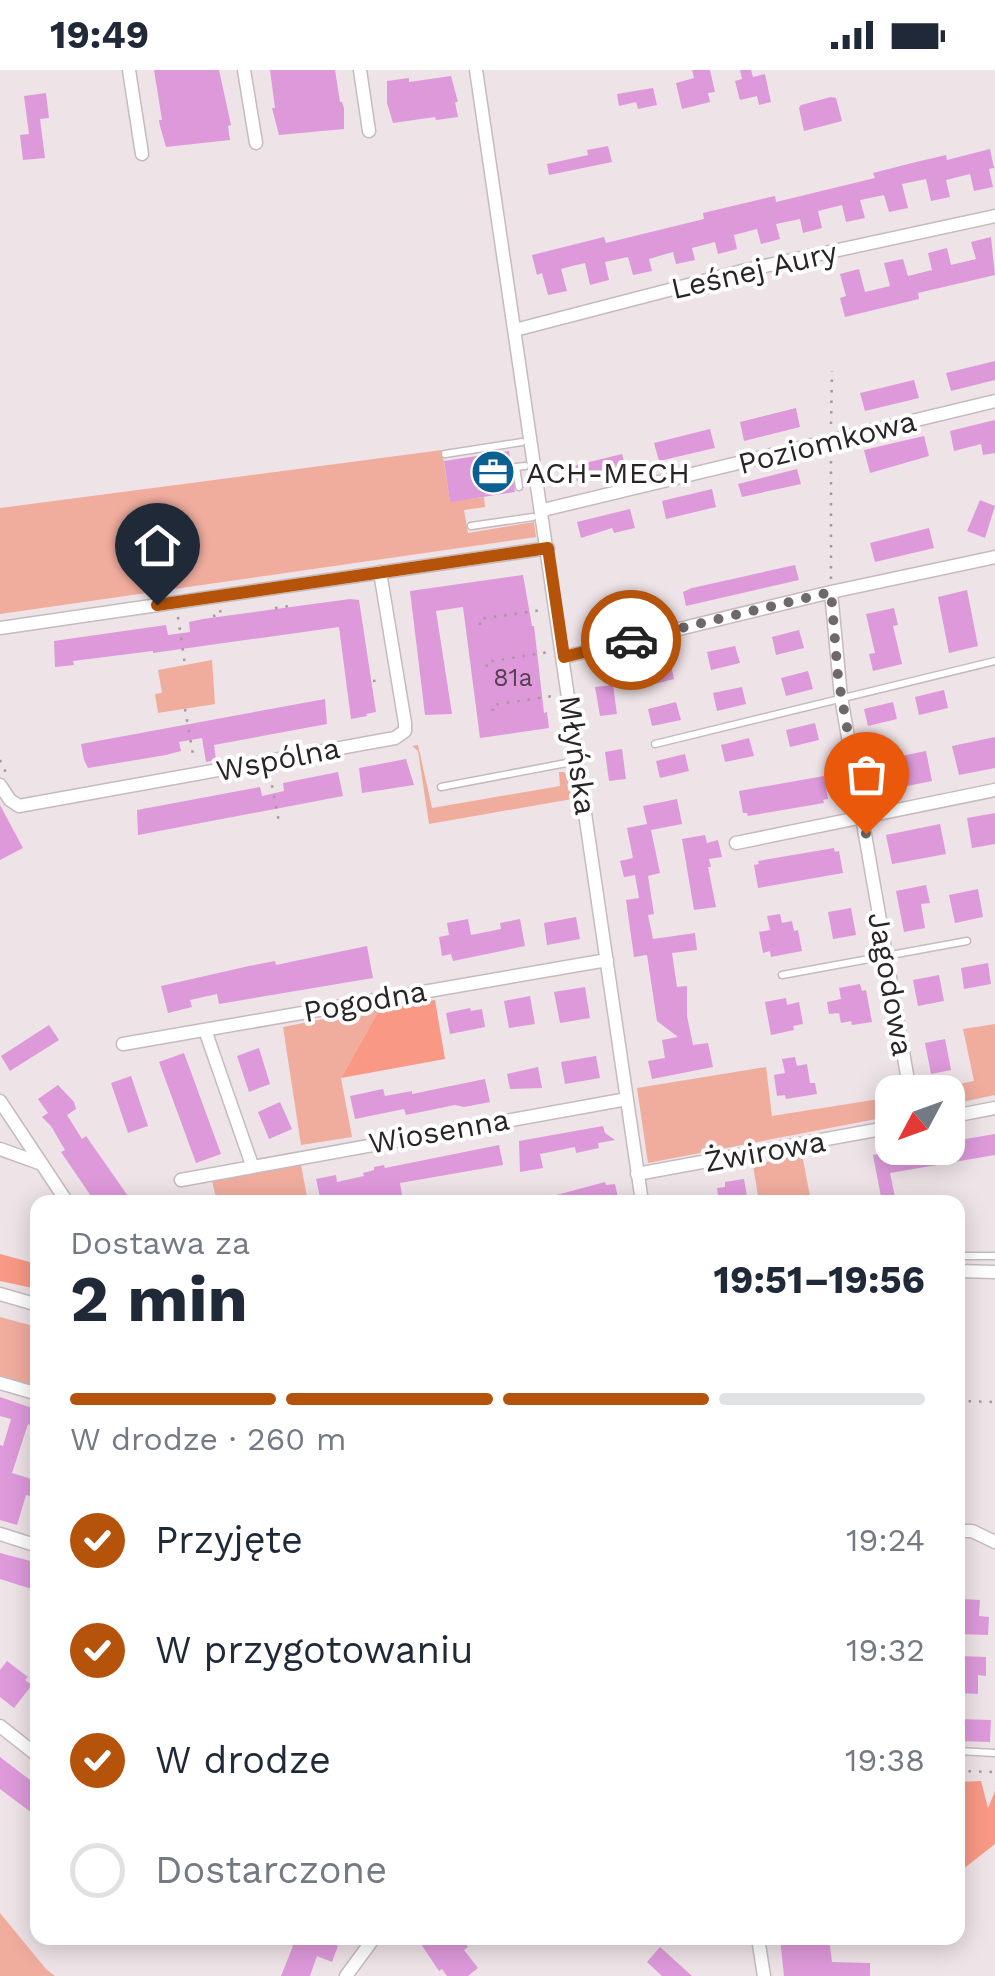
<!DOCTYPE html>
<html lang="pl">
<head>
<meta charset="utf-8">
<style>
  :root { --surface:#fff; --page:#f2f2f3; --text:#1f2937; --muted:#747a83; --line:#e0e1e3; --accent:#b45309 }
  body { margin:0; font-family:"Work Sans",sans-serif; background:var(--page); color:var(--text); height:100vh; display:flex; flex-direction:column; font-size:38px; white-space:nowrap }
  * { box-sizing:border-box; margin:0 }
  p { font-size:32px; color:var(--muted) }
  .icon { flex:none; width:55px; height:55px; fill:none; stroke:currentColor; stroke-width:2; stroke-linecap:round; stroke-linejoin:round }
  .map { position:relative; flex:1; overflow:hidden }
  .details { position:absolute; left:30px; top:1125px; width:935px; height:750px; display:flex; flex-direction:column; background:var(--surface); border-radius:20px; box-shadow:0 5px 25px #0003 }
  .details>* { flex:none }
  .needle { width:65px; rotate:229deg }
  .tools { position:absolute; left:875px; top:1005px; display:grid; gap:20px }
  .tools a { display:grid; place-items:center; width:90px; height:90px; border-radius:20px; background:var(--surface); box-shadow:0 5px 25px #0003; font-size:50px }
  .pin { position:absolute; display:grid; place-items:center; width:85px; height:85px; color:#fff; margin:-102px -42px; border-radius:50% 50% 50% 0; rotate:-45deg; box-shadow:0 0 10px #0007 }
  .pin .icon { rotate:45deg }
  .courier { position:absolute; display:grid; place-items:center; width:100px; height:100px; margin:-50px; border:8px solid #b45309; border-radius:50%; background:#fff; color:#222; box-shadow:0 2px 12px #0007 }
  .headline em { font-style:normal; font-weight:700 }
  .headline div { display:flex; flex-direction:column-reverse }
  .headline { display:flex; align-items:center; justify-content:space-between; height:170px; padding:0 40px }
  h1 { font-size:65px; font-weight:700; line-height:75px }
  .bar { display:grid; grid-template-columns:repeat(4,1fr); gap:15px 10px; align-content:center; height:120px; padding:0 40px }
  .bar i { height:12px; border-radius:8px; background:var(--line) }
  .bar .on { background:var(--accent) }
  .bar p { grid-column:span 4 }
  ol { padding:0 40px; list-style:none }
  li { display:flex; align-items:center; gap:30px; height:110px }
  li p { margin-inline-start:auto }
  li .icon { padding:10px; border-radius:50%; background:var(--accent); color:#fff; stroke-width:4 }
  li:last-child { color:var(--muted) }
  li i { width:55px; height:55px; border:5px solid var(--line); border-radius:50% }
  .status { display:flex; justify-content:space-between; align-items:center; height:70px; padding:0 50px; background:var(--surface); direction:ltr }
  .status svg { height:28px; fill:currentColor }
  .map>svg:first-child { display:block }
  .green { fill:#f0ad9e }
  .forest { fill:#f99985 }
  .building { fill:#de99db }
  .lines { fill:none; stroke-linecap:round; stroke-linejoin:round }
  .lane-casing { stroke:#c5bbbf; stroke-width:9 }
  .street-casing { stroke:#c5bbbf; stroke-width:15 }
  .path { stroke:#a29a9d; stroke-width:2.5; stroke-dasharray:2.5 8; stroke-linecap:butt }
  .lane { stroke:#fff; stroke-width:6 }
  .street { stroke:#fff; stroke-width:12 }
  .done { stroke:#6e686a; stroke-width:10; stroke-dasharray:0 18 }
  .route { stroke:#b45309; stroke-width:12 }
  .labels { text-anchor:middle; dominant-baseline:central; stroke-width:8; stroke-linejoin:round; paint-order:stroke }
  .number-label { font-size:25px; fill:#564254 }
  .street-label { font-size:30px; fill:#292527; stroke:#fff }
  .poi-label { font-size:30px; fill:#292527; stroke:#fff; text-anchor:start }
</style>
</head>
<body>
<div class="status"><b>19:49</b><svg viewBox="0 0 49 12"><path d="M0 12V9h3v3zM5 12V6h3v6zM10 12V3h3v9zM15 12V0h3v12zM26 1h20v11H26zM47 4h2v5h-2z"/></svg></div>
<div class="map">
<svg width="995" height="1906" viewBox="0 0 995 1906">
  <rect width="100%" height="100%" fill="#eee3e7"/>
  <!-- green -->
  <path class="green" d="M442,380L450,431L484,427L485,437L464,440L468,463L534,452L536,467L0,544V438Z
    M212,590L215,634L158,643L155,624L162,623L158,600Z
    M418,675L432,738L560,716L559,702H564L569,707L572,729L429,754L418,681L412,676Z
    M380,938L341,1008L352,1067L301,1075L283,957Z
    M995,954V1025L948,1035V1022H919L974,1011L963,959Z
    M766,997L772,1046L892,1027V1046L648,1093L637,1018Z
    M802,1084L811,1132H759L753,1095Z
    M301,1095L308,1132H217L212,1111Z
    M0,1247L37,1257V1318L0,1307Z
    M0,1843L46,1899L55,1906H0Z"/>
  <!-- forest -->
  <path class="forest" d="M435,930L445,989L341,1008L380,938Z
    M0,1184L37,1194V1219L0,1211Z
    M981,1711L988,1738L995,1721V1774L958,1803V1712Z"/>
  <!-- building -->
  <path class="building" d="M154,0H219L231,55L228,56L230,70L166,77L160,56L159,50H162Z
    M270,0H335L340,32H342L344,38V59L279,65L272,38H275Z
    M692,0H710L715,22L708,23L710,32L682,39L676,13L694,8Z
    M740,0H751L753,7L765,4L771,32L759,35L757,26L740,30L735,11L742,9Z
    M451,6L458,32H455L458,47L436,50L435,47L393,53L387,33V11L409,8V12Z
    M653,18L657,35L638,39L636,32L619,36L617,24Z
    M46,23L49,48L40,49L45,88L23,90L20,65L29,64L24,26Z
    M831,27L836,28L842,51L804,61L799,38L801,35Z
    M608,76L612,92L549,105L547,94L588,85L587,80Z
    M990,79L994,98L989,99L993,117L974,121L970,104L946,110L950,127L931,131L926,109L902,114L908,138L889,142L884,125L860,130L865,148L846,152L842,135L818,141L822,158L803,163L800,149L776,154L780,169L761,174L757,159L734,165L737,179L718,184L715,172L692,178L695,190L676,194L673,182L649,189L652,201L633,205L628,187L605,192L609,210L590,215L585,193L572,196L561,199L567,221L548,225L542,203L537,205L532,185L604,167L606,173L704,149L703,143L775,126L776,132L875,108L873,103L916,92L946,85L947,90Z
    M991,167L995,205L918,223L919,229L845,247L840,228L846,226L840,204L859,199L865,222L890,216L884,193L903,189L908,206L932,200L928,183L947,178L951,195L976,189L971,172Z
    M995,291V310L951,321L946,303Z
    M914,310L919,328L865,341L860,323Z
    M796,338L800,357L744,371L740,352Z
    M995,350V383L983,385L981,374L954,381L950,361Z
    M710,359L715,378L659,391L654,373Z
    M924,366L929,386L870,403L864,380Z
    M509,381L515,422L450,432L444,391Z
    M622,384L626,399L577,411L573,396Z
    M797,399L801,414L742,427L738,414Z
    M712,419L716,437L666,449L662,431Z
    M980,430L995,436L985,468L967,461Z
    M630,439L635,458L614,463L612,458L581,468L577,452Z
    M929,458L934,478L875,492L870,473Z
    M795,495L799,510L686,536L683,522L692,518Z
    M523,505L532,556H534L544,643L547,642L549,658L480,668L463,537L436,541L452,644L425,645L410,521Z
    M967,520L978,576L949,583L938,527Z
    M651,526L656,545L599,558L595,540Z
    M350,529L359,530L376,642L366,644L367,646L351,649L339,557L153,583V581L73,591L74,595L55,597L54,571L166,555L168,565L190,562L189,552L203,549Z
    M894,538L898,555L893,556L902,594L873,601L869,584L875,583L866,544Z
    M799,560L804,578L776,585L772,567Z
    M735,576L740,593L711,600L707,582Z
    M670,590L674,609L647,616L642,597Z
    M808,601L813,619L786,626L781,608Z
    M613,615L617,644L600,646L595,617Z
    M742,617L746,634L717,641L713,623Z
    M944,620L948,638L919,645L915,627Z
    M325,629L327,654L214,675L216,690L206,692L202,668L179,672L181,681L166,685L88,698L84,690L81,674Z
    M676,632L681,650L652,656L648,639Z
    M893,632L897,649L868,656L864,639Z
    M815,653L819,670L790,677L786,660Z
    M995,667V698L959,705L952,676Z
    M749,668L754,686L725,692L721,675Z
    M622,679L626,709L609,711L605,682Z
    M926,681L932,711L878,722L871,692Z
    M685,684L689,701L660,708L656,691Z
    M406,689L414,715L362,723L359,698Z
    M338,702L343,726L138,765L137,740L260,717L262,726L284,721L283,713Z
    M824,706L828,729L823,730L824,733L748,746L747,743H743L739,721Z
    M677,729L682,754L651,760L660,803L648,806L654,844L648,845L653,869L695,863L697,880L672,883L677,917L687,916V946L693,975L708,973L713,997L652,1009L648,991L665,988L662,970L678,967L657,951L647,885L634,887L626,830L639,828L635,805L624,807L620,791L633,788L627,758L647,754L643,736Z
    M0,735L23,778L0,790Z
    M995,743V774L972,778L967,748Z
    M940,754L946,784L892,794L886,765Z
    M705,765L707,773L718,770L722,787L709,789L711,797H708L716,837L694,840L682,769Z
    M834,778L835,782L839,781L843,803L758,818L754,795L759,794L758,791Z
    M926,815L930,833L921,834L925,858L904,862L896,821Z
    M978,819L983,847L955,853L949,825Z
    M851,838L856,865L833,869L828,842Z
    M780,844L782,853L792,851L794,861L798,860L802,881L771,887L770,881L763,883L759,862L770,860L767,846Z
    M576,847L580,869L547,875L544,853Z
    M468,849L471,865L501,859L500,853L520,849L525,876L453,891L451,884L442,886L439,867L449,865L447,853Z
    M367,876L373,908L219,934L217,924L190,930L192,937L168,943L161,916L249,896L275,891L276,895Z
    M988,893L991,914L964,919L961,898Z
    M939,905L944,931L918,936L913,910Z
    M860,914L862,921L866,920L872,952L852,955L851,951L841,953L839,943L829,944L827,932L841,929L839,918Z
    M585,917L590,948L560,953L554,922Z
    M530,926L535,954L509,958L504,931Z
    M786,928L787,935L799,932L803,954L793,956L794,960L771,965L765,932Z
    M470,938L471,941L482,939L485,957L450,964L446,943Z
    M49,955L59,970L10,1001L1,986Z
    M945,969L951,1000L931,1004L925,973Z
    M259,978L270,1014L249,1022L237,986Z
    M184,983L221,1084L196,1093L159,992Z
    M596,986L600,1008L565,1014L561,992Z
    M795,987L797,996L807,994L810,1013H815L817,1024L786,1029L785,1025L777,1026L774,1005L785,1003L782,989Z
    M538,997L542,1018L510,1019L507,1004Z
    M131,1006L148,1056L128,1063L111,1013Z
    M485,1009L490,1032L464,1037L455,1035L406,1045L404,1039L355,1049L350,1026L383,1019L385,1026L412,1021V1024Z
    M58,1015L74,1032L76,1039L67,1045L82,1069L86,1066L128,1126L117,1132H95L61,1082L65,1080L51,1056L42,1047L48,1043L38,1029Z
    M280,1032L292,1059L269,1069L258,1042Z
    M603,1056L605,1063L615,1070L598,1073L599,1078L576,1083L575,1077L540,1084L543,1098L520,1102L519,1071Z
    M995,1064V1085L890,1103L896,1132H882L873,1085L916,1078H948V1072Z
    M499,1075L503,1095L400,1113L402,1125L392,1128L393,1132H370L368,1126L341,1132H321L316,1109L336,1105L337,1112L364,1106L363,1103L374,1100V1097L384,1095L385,1098Z
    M744,1109L748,1132H719L717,1118L725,1117V1112Z
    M605,1112L606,1115L615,1114L619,1132H550L549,1127Z
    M0,1327L38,1340V1357L28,1354L12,1403L38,1411V1428L26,1425L17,1455L0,1450V1375L3,1376L11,1349L0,1346Z
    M0,1483L38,1493V1521L0,1509Z
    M961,1529L980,1530L979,1546L989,1547L988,1565L959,1564Z
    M959,1586L986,1587V1606L978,1605V1624L959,1623Z
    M7,1591L28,1607L25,1610L32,1615L14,1638L0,1627V1600Z
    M958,1649L991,1650L990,1672L958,1671Z
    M0,1687L38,1716V1736L32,1743L0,1719Z
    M273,1868H330L328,1872L338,1876L332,1892L317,1886L310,1906H281L293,1876Z
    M429,1868H461L468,1877L464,1880L478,1898L468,1906H447L442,1899L439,1901L421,1874Z
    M780,1868H829L832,1892L870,1893V1906H784Z
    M660,1877L692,1906H662L647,1892Z"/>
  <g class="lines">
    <defs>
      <path id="lane" d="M445,384L522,372
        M519,417L516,397L525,396
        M471,456L533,447
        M655,674L995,591
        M441,717L577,691
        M782,905L967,871
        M958,1186H995
        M958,1681L995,1683"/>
      <path id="street" d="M129,0L142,84
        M244,0L256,73
        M360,0L369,61
        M476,0L642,1132
        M515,260L746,200L995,146
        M543,440L995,331
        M831,522L841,627L910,1022
        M0,558L548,478
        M564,587L831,522L995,487
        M0,715L10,730L19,736L395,668L405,661V653L380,502
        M736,773L995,720
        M205,960L252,1095
        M123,974L607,890
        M0,1031L67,1132
        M948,1047L995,1038
        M0,1079L42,1094
        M637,1104L892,1057
        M181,1110L627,1029
        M958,1201L995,1202
        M0,1224L38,1235
        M0,1313L38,1324
        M958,1461H972L995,1472
        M0,1464L38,1476
        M0,1656L38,1686
        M758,1868L764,1906
        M346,1906L374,1868"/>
    </defs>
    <!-- lane casing -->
    <use href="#lane" class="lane-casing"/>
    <!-- street casing -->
    <use href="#street" class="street-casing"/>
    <!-- path -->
    <path class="path" d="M831,354L832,301
      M831,509V387
      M275,538L290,536
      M213,546L221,545L220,540
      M178,547L185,595
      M480,555L479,549L542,540
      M487,597L486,592L549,582
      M373,611L381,610
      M185,639L194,690
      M493,641L492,635L553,626
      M0,690L6,703
      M270,705L279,752
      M958,1331L995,1332
      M958,1701L995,1702"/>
    <!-- lane -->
    <use href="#lane" class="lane"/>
    <!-- street -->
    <use href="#street" class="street"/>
  </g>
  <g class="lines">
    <!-- done -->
    <path class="done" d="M631,570L831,522L838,607L866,764"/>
    <!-- route -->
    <path class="route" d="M157,535L548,478L564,587L631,570"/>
  </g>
  <!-- icons -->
  <defs>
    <symbol id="office-disc" viewBox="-11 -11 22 22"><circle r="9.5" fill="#0b6091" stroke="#fff"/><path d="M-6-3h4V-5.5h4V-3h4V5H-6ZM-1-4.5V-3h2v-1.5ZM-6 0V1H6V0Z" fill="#fff"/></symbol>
  </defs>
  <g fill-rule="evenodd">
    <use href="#office-disc" x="468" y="377" width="50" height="50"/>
  </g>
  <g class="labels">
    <!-- number labels -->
    <g class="number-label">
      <text x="513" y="607">81a</text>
    </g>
    <!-- street labels -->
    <g class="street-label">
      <text transform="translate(754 200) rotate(-13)">Leśnej Aury</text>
      <text transform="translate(827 372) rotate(-14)">Poziomkowa</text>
      <text transform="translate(578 685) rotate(82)">Młyńska</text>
      <text transform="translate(278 689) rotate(-11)">Wspólna</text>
      <text transform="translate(891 914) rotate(80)">Jagodowa</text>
      <text transform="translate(365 931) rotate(-10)">Pogodna</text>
      <text transform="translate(439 1061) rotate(-10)">Wiosenna</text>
      <text transform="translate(765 1081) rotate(-10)">Żwirowa</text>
    </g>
    <!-- poi labels -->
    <g class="poi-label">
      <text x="526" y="402">ACH-MECH</text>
    </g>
  </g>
</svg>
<div class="tools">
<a><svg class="needle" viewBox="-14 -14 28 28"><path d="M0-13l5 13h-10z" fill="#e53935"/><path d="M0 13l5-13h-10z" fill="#747a83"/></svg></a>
</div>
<div class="pin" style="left:866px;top:764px;background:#ea580c"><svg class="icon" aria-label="bag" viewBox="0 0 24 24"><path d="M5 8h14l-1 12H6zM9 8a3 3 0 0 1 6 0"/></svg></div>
<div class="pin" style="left:157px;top:535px;background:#1f2937"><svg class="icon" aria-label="home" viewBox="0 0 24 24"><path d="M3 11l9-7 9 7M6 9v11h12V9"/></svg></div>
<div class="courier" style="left:631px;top:570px"><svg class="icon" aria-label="car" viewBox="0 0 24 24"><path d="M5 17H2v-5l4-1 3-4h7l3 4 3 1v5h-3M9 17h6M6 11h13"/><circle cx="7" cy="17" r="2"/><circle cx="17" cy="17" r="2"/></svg></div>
<section class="details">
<div class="headline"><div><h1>2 min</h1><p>Dostawa za</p></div><em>19:51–19:56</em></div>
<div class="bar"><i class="on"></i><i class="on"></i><i class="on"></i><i></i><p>W drodze · 260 m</p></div>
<ol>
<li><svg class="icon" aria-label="check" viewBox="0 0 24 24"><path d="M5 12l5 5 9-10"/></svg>Przyjęte<p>19:24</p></li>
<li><svg class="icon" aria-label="check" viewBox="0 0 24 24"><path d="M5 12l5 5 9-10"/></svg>W przygotowaniu<p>19:32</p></li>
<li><svg class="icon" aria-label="check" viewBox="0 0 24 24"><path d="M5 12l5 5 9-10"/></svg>W drodze<p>19:38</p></li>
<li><i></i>Dostarczone</li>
</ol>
</section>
</div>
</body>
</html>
